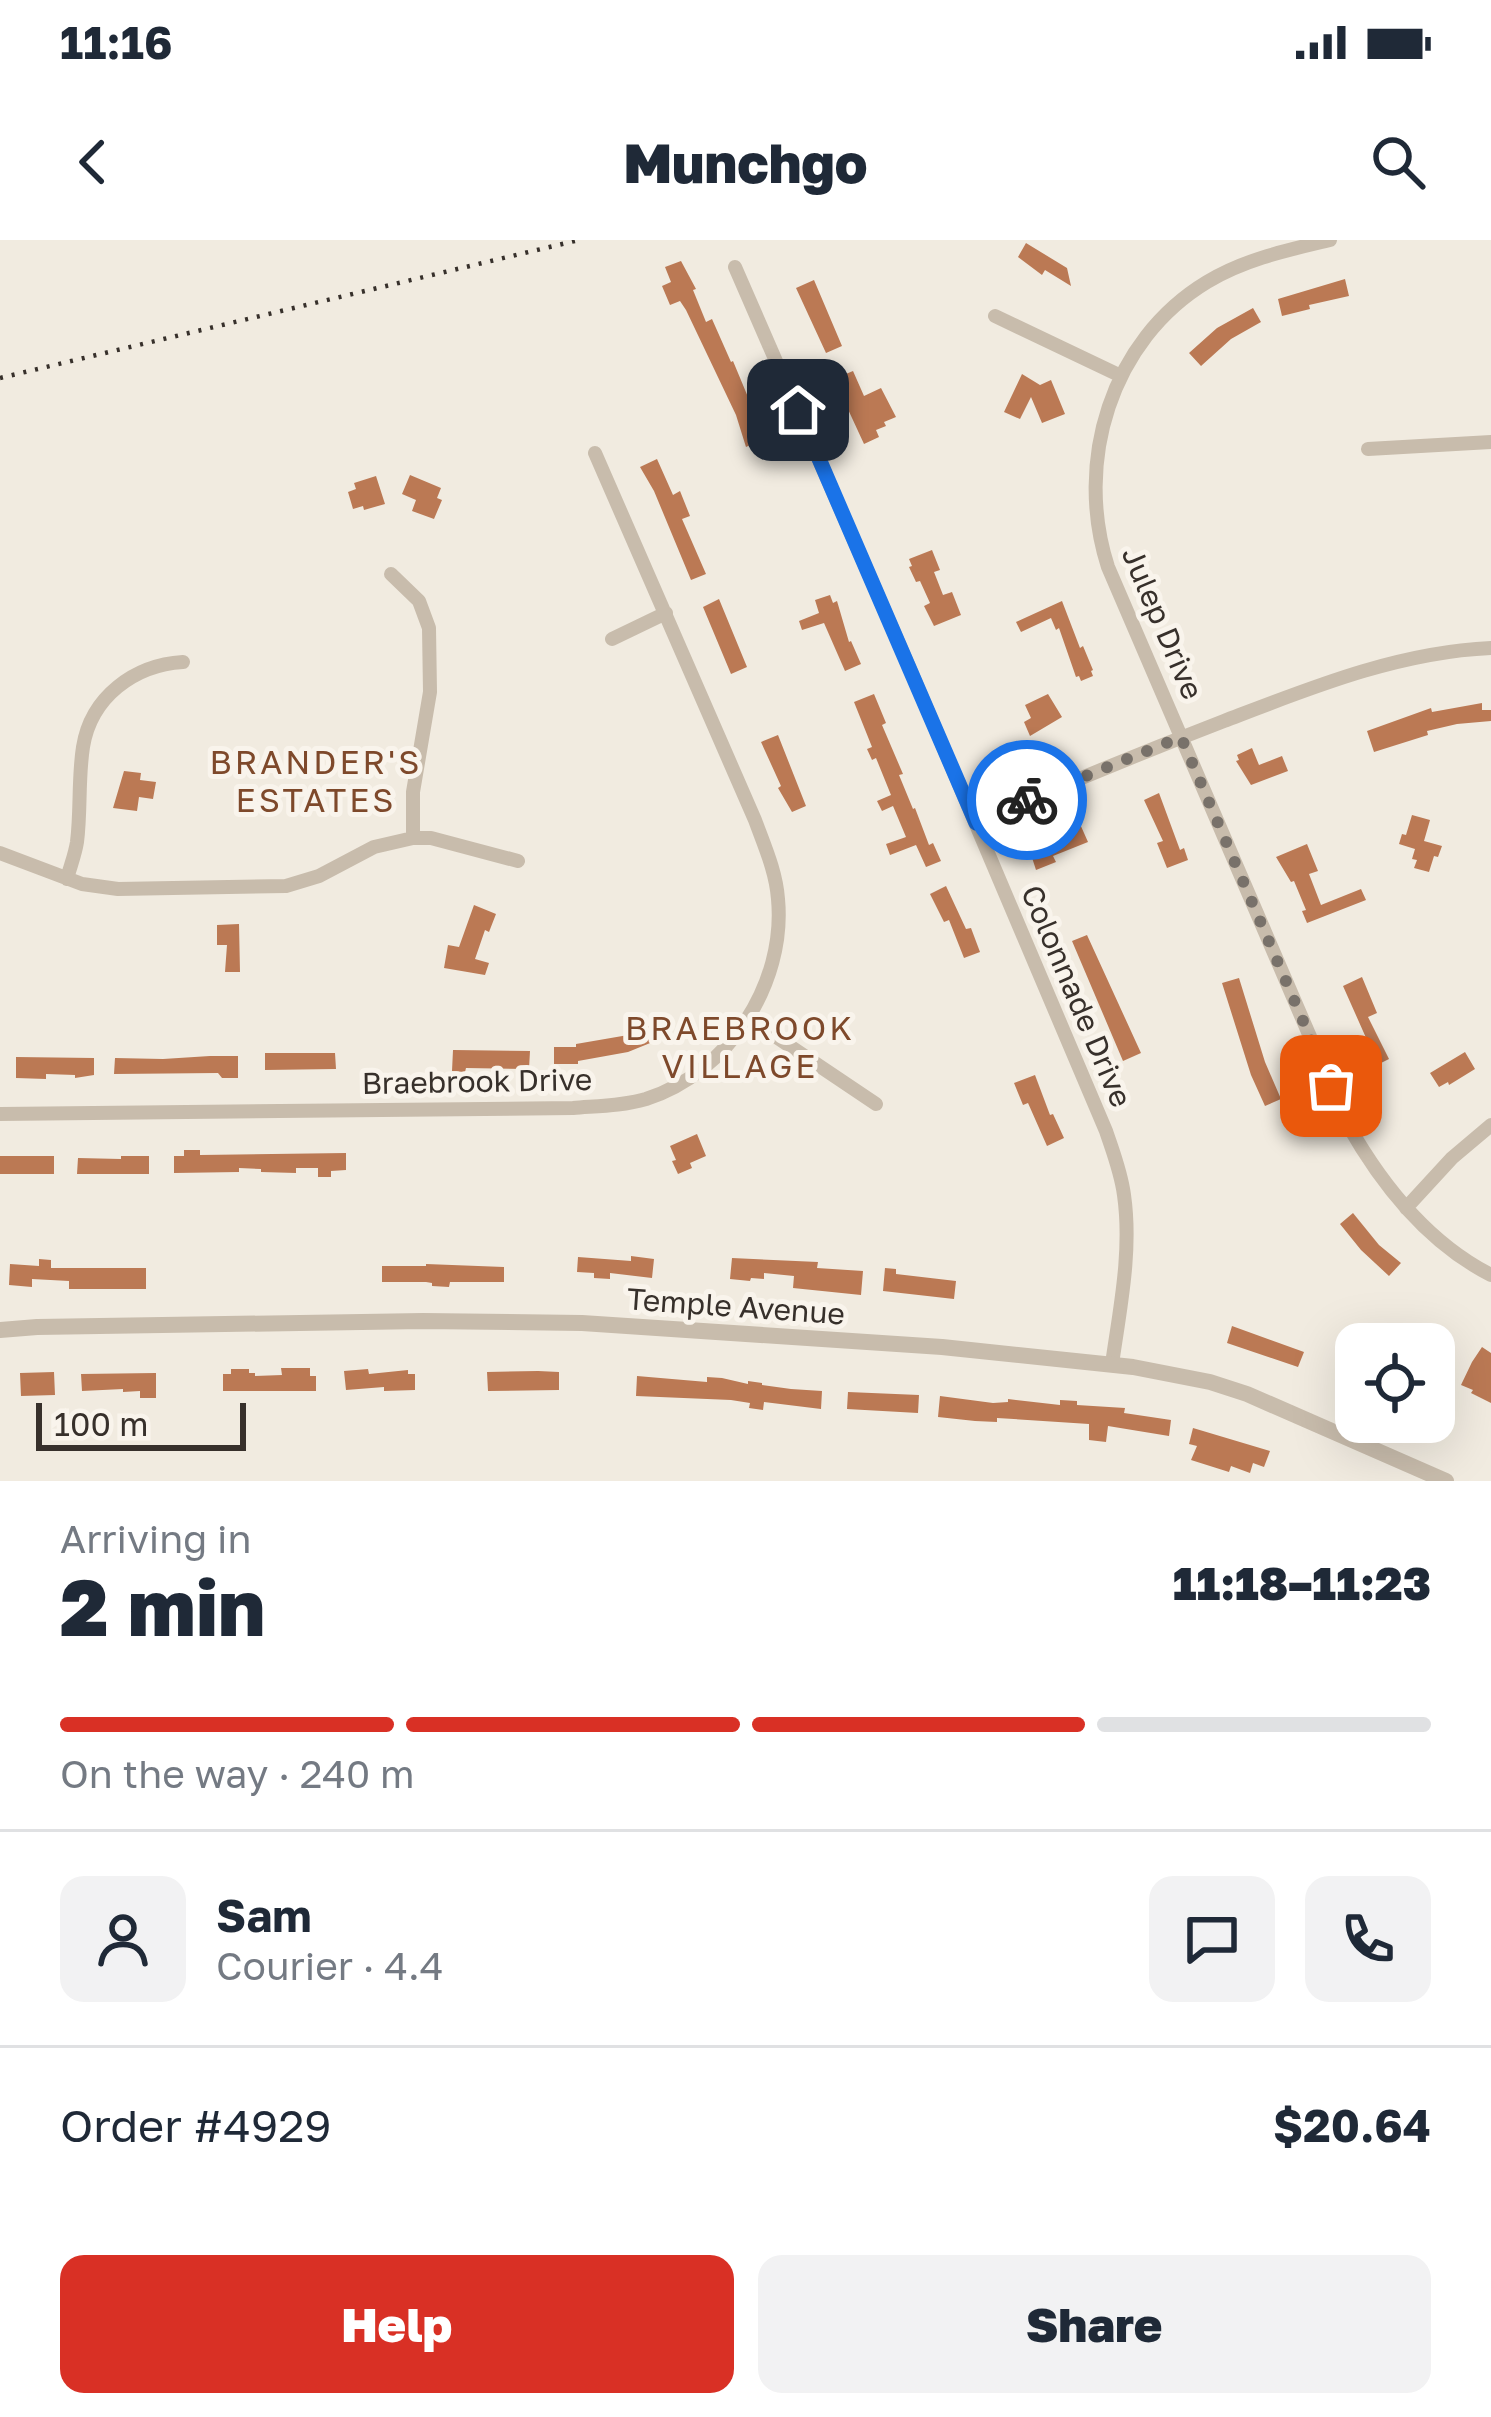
<!DOCTYPE html>
<html lang="en">
<head>
<meta charset="utf-8">
<style>
  :root { --surface:#fff; --page:#f2f2f3; --text:#1f2937; --muted:#747a83; --line:#e0e1e3; --accent:#d93025 }
  body { margin:0; font-family:"Golos Text",sans-serif; background:var(--page); color:var(--text); height:100vh; display:flex; flex-direction:column; font-size:45px; white-space:nowrap }
  * { box-sizing:border-box; margin:0 }
  p { font-size:39px; color:var(--muted) }
  .icon { flex:none; width:66px; height:66px; fill:none; stroke:currentColor; stroke-width:2; stroke-linecap:round; stroke-linejoin:round }
  .map { position:relative; height:1241px; overflow:hidden }
  .drawer { display:flex; flex-direction:column; background:var(--surface); flex:1 }
  .drawer>* { flex:none }
  .tools { position:absolute; left:1335px; top:1083px; display:grid; gap:24px }
  .tools a { display:grid; place-items:center; width:120px; height:120px; border-radius:24px; background:var(--surface); box-shadow:0 12px 48px #0002; font-size:60px }
  .scale { position:absolute; left:36px; bottom:30px; width:210px; box-sizing:border-box; padding-left:12px; border:6px solid #37302b; border-top:0; font-size:33px; line-height:42px; white-space:nowrap; color:#37302b; -webkit-text-stroke:9px #f9f4ec; paint-order:stroke }
  .pin { position:absolute; display:grid; place-items:center; width:102px; height:102px; color:#fff; margin:-51px; border-radius:24px; box-shadow:0 6px 18px #0006 }
  .courier { position:absolute; display:grid; place-items:center; width:120px; height:120px; margin:-60px; border:9px solid #1a73e8; border-radius:50%; background:#fff; color:#222; box-shadow:0 3px 15px #0007 }
  .summary em { font-style:normal; font-weight:800 }
  .summary div { display:flex; flex-direction:column-reverse }
  .summary { display:flex; align-items:center; justify-content:space-between; height:204px; padding:0 60px }
  h1 { font-size:78px; font-weight:800; line-height:90px }
  .bar { display:grid; grid-template-columns:repeat(4,1fr); gap:18px 12px; align-content:center; height:144px; padding:0 60px }
  .bar i { height:15px; border-radius:9px; background:var(--line) }
  .bar .current { background:var(--accent) }
  .bar p { grid-column:span 4 }
  .line { display:flex; align-items:center; gap:30px; padding:0 60px; border-top:3px solid var(--line) }
  .line div { flex:1 }
  .round { display:grid; place-items:center; flex:none; width:126px; height:126px; border-radius:24px; background:var(--page) }
  .action { display:flex; gap:24px; margin-top:auto; padding:24px 60px }
  .action a { flex:1; height:138px; border-radius:24px; background:var(--accent); color:#fff; font-size:48px; font-weight:800; line-height:138px; text-align:center }
  .action a+a { background:var(--page); color:var(--text) }
  .status { display:flex; justify-content:space-between; align-items:center; height:84px; padding:0 60px; background:var(--surface); direction:ltr }
  .status svg { height:33px; fill:currentColor }
  header { display:flex; justify-content:space-between; align-items:center; height:156px; padding:0 60px; background:var(--surface); font-size:54px; font-weight:800 }
  .map>svg:first-child { display:block }
  .building { fill:#bb7954 }
  .lines { fill:none; stroke-linecap:round; stroke-linejoin:round }
  .minor { stroke:#c8bcac; stroke-width:14 }
  .tertiary { stroke:#c8bcac; stroke-width:16 }
  .rail { stroke:#37302b; stroke-width:4.5; stroke-dasharray:3 9; stroke-linecap:butt }
  .done { stroke:#78716a; stroke-width:12; stroke-dasharray:0 21.6 }
  .route { stroke:#1a73e8; stroke-width:15 }
  .labels { text-anchor:middle; dominant-baseline:central; stroke-width:10; stroke-linejoin:round; paint-order:stroke }
  .street-label { font-size:30px; fill:#37302b; stroke:#f9f4ec }
  .neighbourhood-label { font-size:33px; letter-spacing:3px; fill:#7e492b; stroke:#f9f4ec }
</style>
</head>
<body>
<div class="status"><b>11:16</b><svg viewBox="0 0 49 12"><path d="M0 12V9h3v3zM5 12V6h3v6zM10 12V3h3v9zM15 12V0h3v12zM26 1h20v11H26zM47 4h2v5h-2z"/></svg></div>
<header><svg class="icon" aria-label="back" viewBox="0 0 24 24"><path d="M15 5l-7 7 7 7"/></svg>Munchgo<svg class="icon" aria-label="search" viewBox="0 0 24 24"><circle cx="10" cy="10" r="6"/><path d="M15 15l6 6"/></svg></header>
<div class="map">
<svg width="1491" height="1241" viewBox="0 0 1491 1241">
  <rect width="100%" height="100%" fill="#f1ebe0"/>
  <!-- building -->
  <path class="building" d="M1026,3L1067,28L1071,46L1045,30L1042,35L1018,17Z
    M681,21L696,49L693,50L706,82L712,79L731,122L733,121L765,198L746,207L736,175L686,70L680,61L670,65L662,46L671,42L665,27Z
    M1345,39L1349,56L1309,65L1310,69L1282,76L1278,59Z
    M814,40L842,106L826,113L796,48Z
    M1253,68L1261,82L1231,99L1201,126L1189,113L1217,88Z
    M853,131L864,156L881,148L896,177L884,182L886,186L876,190L879,197L864,204L834,139Z
    M1022,134L1040,145L1051,140L1065,174L1042,183L1031,157L1020,179L1004,172Z
    M657,219L673,255L680,251L690,276L682,279L706,334L691,340L654,251L640,227Z
    M410,235L441,248L437,258L442,260L434,279L412,271L416,260L402,254Z
    M376,236L385,264L364,270L363,266L353,269L348,252L356,249L354,243Z
    M932,310L940,330L934,332L943,355L952,352L961,375L934,386L924,366L930,363L920,341L916,342L909,327L912,326L909,319Z
    M830,355L833,363L837,361L849,402L851,401L861,424L845,431L824,383L802,390L799,381L819,373L815,360Z
    M719,359L747,427L731,434L703,367Z
    M1062,361L1080,408L1083,406L1093,430L1091,431L1093,436L1081,441L1079,436L1076,437L1059,388L1056,390L1051,378L1021,392L1016,382Z
    M874,454L886,483L882,485L903,534L899,535L913,569L915,568L929,605L933,603L941,621L926,627L916,605L890,615L886,604L906,597L893,566L882,571L877,561L891,555L876,518L872,520L867,509L872,507L854,462Z
    M1048,454L1062,477L1030,496L1024,482L1031,478L1025,465Z
    M1482,463V470H1491V481L1457,484L1427,491L1428,495L1374,512L1367,491L1431,468L1432,472Z
    M778,495L806,566L792,572L778,548L781,546L761,502Z
    M1252,508L1259,525L1282,516L1288,531L1251,545L1236,521L1239,520L1237,515Z
    M124,531L141,533L140,540L156,542L153,559L139,557L137,571L113,568Z
    M1159,553L1180,610L1184,608L1188,620L1167,628L1157,603L1163,601L1144,560Z
    M1412,575L1430,580L1424,601L1442,606L1438,617L1434,616L1429,632L1414,628L1417,620L1412,619L1415,609L1399,604L1402,594L1406,595Z
    M1080,584L1088,602L1053,616L1056,622L1036,630L1026,599L1042,592L1045,598Z
    M1307,604L1318,631L1309,634L1321,665L1361,649L1366,660L1307,683L1302,671L1306,670L1294,641L1291,642L1276,617Z
    M946,646L966,689L971,688L980,712L964,718L949,680L944,682L930,654Z
    M474,665L496,674L489,692L485,690L475,719L489,723L485,735L444,728L448,705L459,707Z
    M239,684L240,732H225L227,705H217V685Z
    M1087,695L1141,813L1123,821L1072,701Z
    M1362,737L1377,773L1368,777L1389,819L1371,828L1362,802L1367,800L1343,746Z
    M1239,738L1265,822L1281,859L1265,866L1251,835L1222,743Z
    M646,778L649,786L659,782L665,797L628,812L578,821V824H554V807H576V804L634,794L630,784Z
    M453,810L530,811L529,829L466,828L465,832L452,831Z
    M1465,812L1475,829L1449,845L1448,842L1439,847L1430,833Z
    M265,813H335L336,829L265,830Z
    M210,816H238V838H222L218,833L114,834L115,818L163,819Z
    M16,817L94,818V835L75,838V835L46,834V839L16,838Z
    M1035,835L1050,875L1053,874L1064,898L1047,906L1028,863L1023,865L1014,843Z
    M697,894L706,916L690,923L692,928L678,934L672,921L676,920L670,906Z
    M184,910H200V915L346,913V930L331,931V937H318V928H296V933L261,932V929L239,928V932L174,933V916H184Z
    M0,916H54V934H0Z
    M121,916H149V934H77L78,918L121,919Z
    M1353,973L1379,1005L1401,1023L1389,1036L1361,1010L1340,984Z
    M631,1016L654,1019L652,1038L610,1033V1039L594,1038V1033L577,1032L578,1017L631,1021Z
    M732,1018L818,1022L817,1028L863,1031L861,1055L793,1048L794,1036L764,1033V1039L751,1038L750,1041L730,1039Z
    M39,1019L51,1020V1028H146V1049H69V1041L32,1039V1047L9,1045L10,1024L39,1026Z
    M426,1024L504,1027V1042H450L449,1047L432,1046V1043L426,1042H382V1026H426Z
    M885,1028L896,1029V1034L956,1041L954,1059L883,1051Z
    M1232,1086L1304,1112L1298,1127L1227,1103Z
    M1482,1107L1491,1113V1163L1471,1153L1473,1150L1461,1145L1472,1122Z
    M281,1128H310V1136H316V1151H223V1134H231V1129H249V1133H255V1136L282,1135Z
    M368,1129L369,1134L408,1130V1134H415V1150L384,1151V1147L346,1150L344,1131Z
    M538,1131L559,1132V1150L488,1151L487,1132Z
    M54,1132L55,1155L21,1156L20,1133Z
    M156,1133V1158H140V1151L123,1152V1149L82,1151L81,1134Z
    M637,1136L707,1142V1137L722,1138L748,1144V1141L762,1143V1145L791,1149L822,1151L821,1169L764,1162L763,1170L749,1168L750,1163L731,1160L636,1156Z
    M848,1152L919,1155L918,1173L847,1169Z
    M940,1156L993,1163L1008,1162V1159L1060,1165V1160L1077,1161V1165L1125,1168L1124,1173L1171,1180L1169,1196L1108,1186L1106,1202L1089,1200V1184L997,1178V1182L975,1181L938,1177Z
    M1193,1188L1270,1211L1264,1227L1253,1223L1250,1233L1231,1226L1229,1232L1191,1220L1197,1206L1189,1204Z"/>
  <g class="lines">
    <!-- minor -->
    <path class="minor" d="M1330,0C1288,10 1245,19 1207,42C1111,100 1074,222 1108,327L1348,885C1382,945 1428,1003 1491,1035
      M735,27L910,429L1106,891C1113,912 1121,932 1124,955C1132,1011 1120,1068 1112,1124
      M995,76L1121,136
      M1368,209L1491,202
      M391,334L419,361L429,388L430,452L413,552V598
      M612,399L666,373
      M976,583C1058,547 1141,513 1224,481C1310,448 1398,412 1491,408
      M0,613L82,644L118,649L286,646L319,636L374,607L413,598H431L518,621
      M67,639C70,627 75,615 77,602C81,571 78,539 83,507C91,457 134,425 183,422
      M748,778L876,864
      M0,874L573,868C597,866 622,866 646,859C728,833 786,744 778,659C776,631 764,605 755,580L595,213
      M1406,968L1452,918L1491,885"/>
    <!-- tertiary -->
    <path class="tertiary" d="M0,1090L37,1087L423,1081L582,1083L942,1107L1133,1127L1210,1142L1247,1154L1446,1241"/>
    <!-- rail -->
    <path class="rail" d="M0,138L579,0"/>
  </g>
  <g class="lines">
    <!-- done -->
    <path class="done" d="M1027,560L1181,497L1331,846"/>
    <!-- route -->
    <path class="route" d="M798,170L976,583L1027,560"/>
  </g>
  <g class="labels">
    <!-- street labels -->
    <g class="street-label">
      <text transform="translate(1163 383) rotate(67)">Julep Drive</text>
      <text transform="translate(1077 756) rotate(67)">Colonnade Drive</text>
      <text transform="translate(477 841) rotate(-1)">Braebrook Drive</text>
      <text transform="translate(736 1066) rotate(4)">Temple Avenue</text>
    </g>
    <!-- neighbourhood labels -->
    <g class="neighbourhood-label">
      <text x="316" y="521">BRANDER'S<tspan x="316" dy="38">ESTATES</tspan></text>
      <text x="740" y="787">BRAEBROOK<tspan x="740" dy="38">VILLAGE</tspan></text>
    </g>
  </g>
</svg>
<div class="tools">
<a><svg class="icon" aria-label="locate" viewBox="0 0 24 24"><circle cx="12" cy="12" r="6"/><path d="M12 2v4M12 18v4M2 12h4M18 12h4"/></svg></a>
</div>
<div class="scale">100 m</div>
<div class="pin" style="left:1331px;top:846px;background:#ea580c"><svg class="icon" aria-label="bag" viewBox="0 0 24 24"><path d="M5 8h14l-1 12H6zM9 8a3 3 0 0 1 6 0"/></svg></div>
<div class="pin" style="left:798px;top:170px;background:#1f2937"><svg class="icon" aria-label="home" viewBox="0 0 24 24"><path d="M3 11l9-7 9 7M6 9v11h12V9"/></svg></div>
<div class="courier" style="left:1027px;top:560px"><svg class="icon" aria-label="bike" viewBox="0 0 24 24"><circle cx="6" cy="16" r="4"/><circle cx="18" cy="16" r="4"/><path d="M6 16l4-8h5l3 8M10 8l3 8H6M13 5h3"/></svg></div>
</div>
<section class="drawer">
<div class="summary"><div><h1>2 min</h1><p>Arriving in</p></div><em>11:18–11:23</em></div>
<div class="bar"><i class="current"></i><i class="current"></i><i class="current"></i><i></i><p>On the way · 240 m</p></div>
<div class="line" style="height:216px"><a class="round"><svg class="icon" aria-label="person" viewBox="0 0 24 24"><circle cx="12" cy="8" r="4"/><path d="M4 21q1-7 8-7t8 7"/></svg></a><div><b>Sam</b><p>Courier · 4.4</p></div><a class="round"><svg class="icon" aria-label="chat" viewBox="0 0 24 24"><path d="M4 5h16v11H9l-5 4z"/></svg></a><a class="round"><svg class="icon" aria-label="phone" viewBox="0 0 24 24"><path d="M5 4h4l2 5-3 2q2 4 5 5l2-3 5 2v4C11 20 4 13 5 4z"/></svg></a></div>
<div class="line" style="height:156px"><div>Order #4929</div><b>$20.64</b></div>
<div class="action"><a>Help</a><a>Share</a></div>
</section>
</body>
</html>
